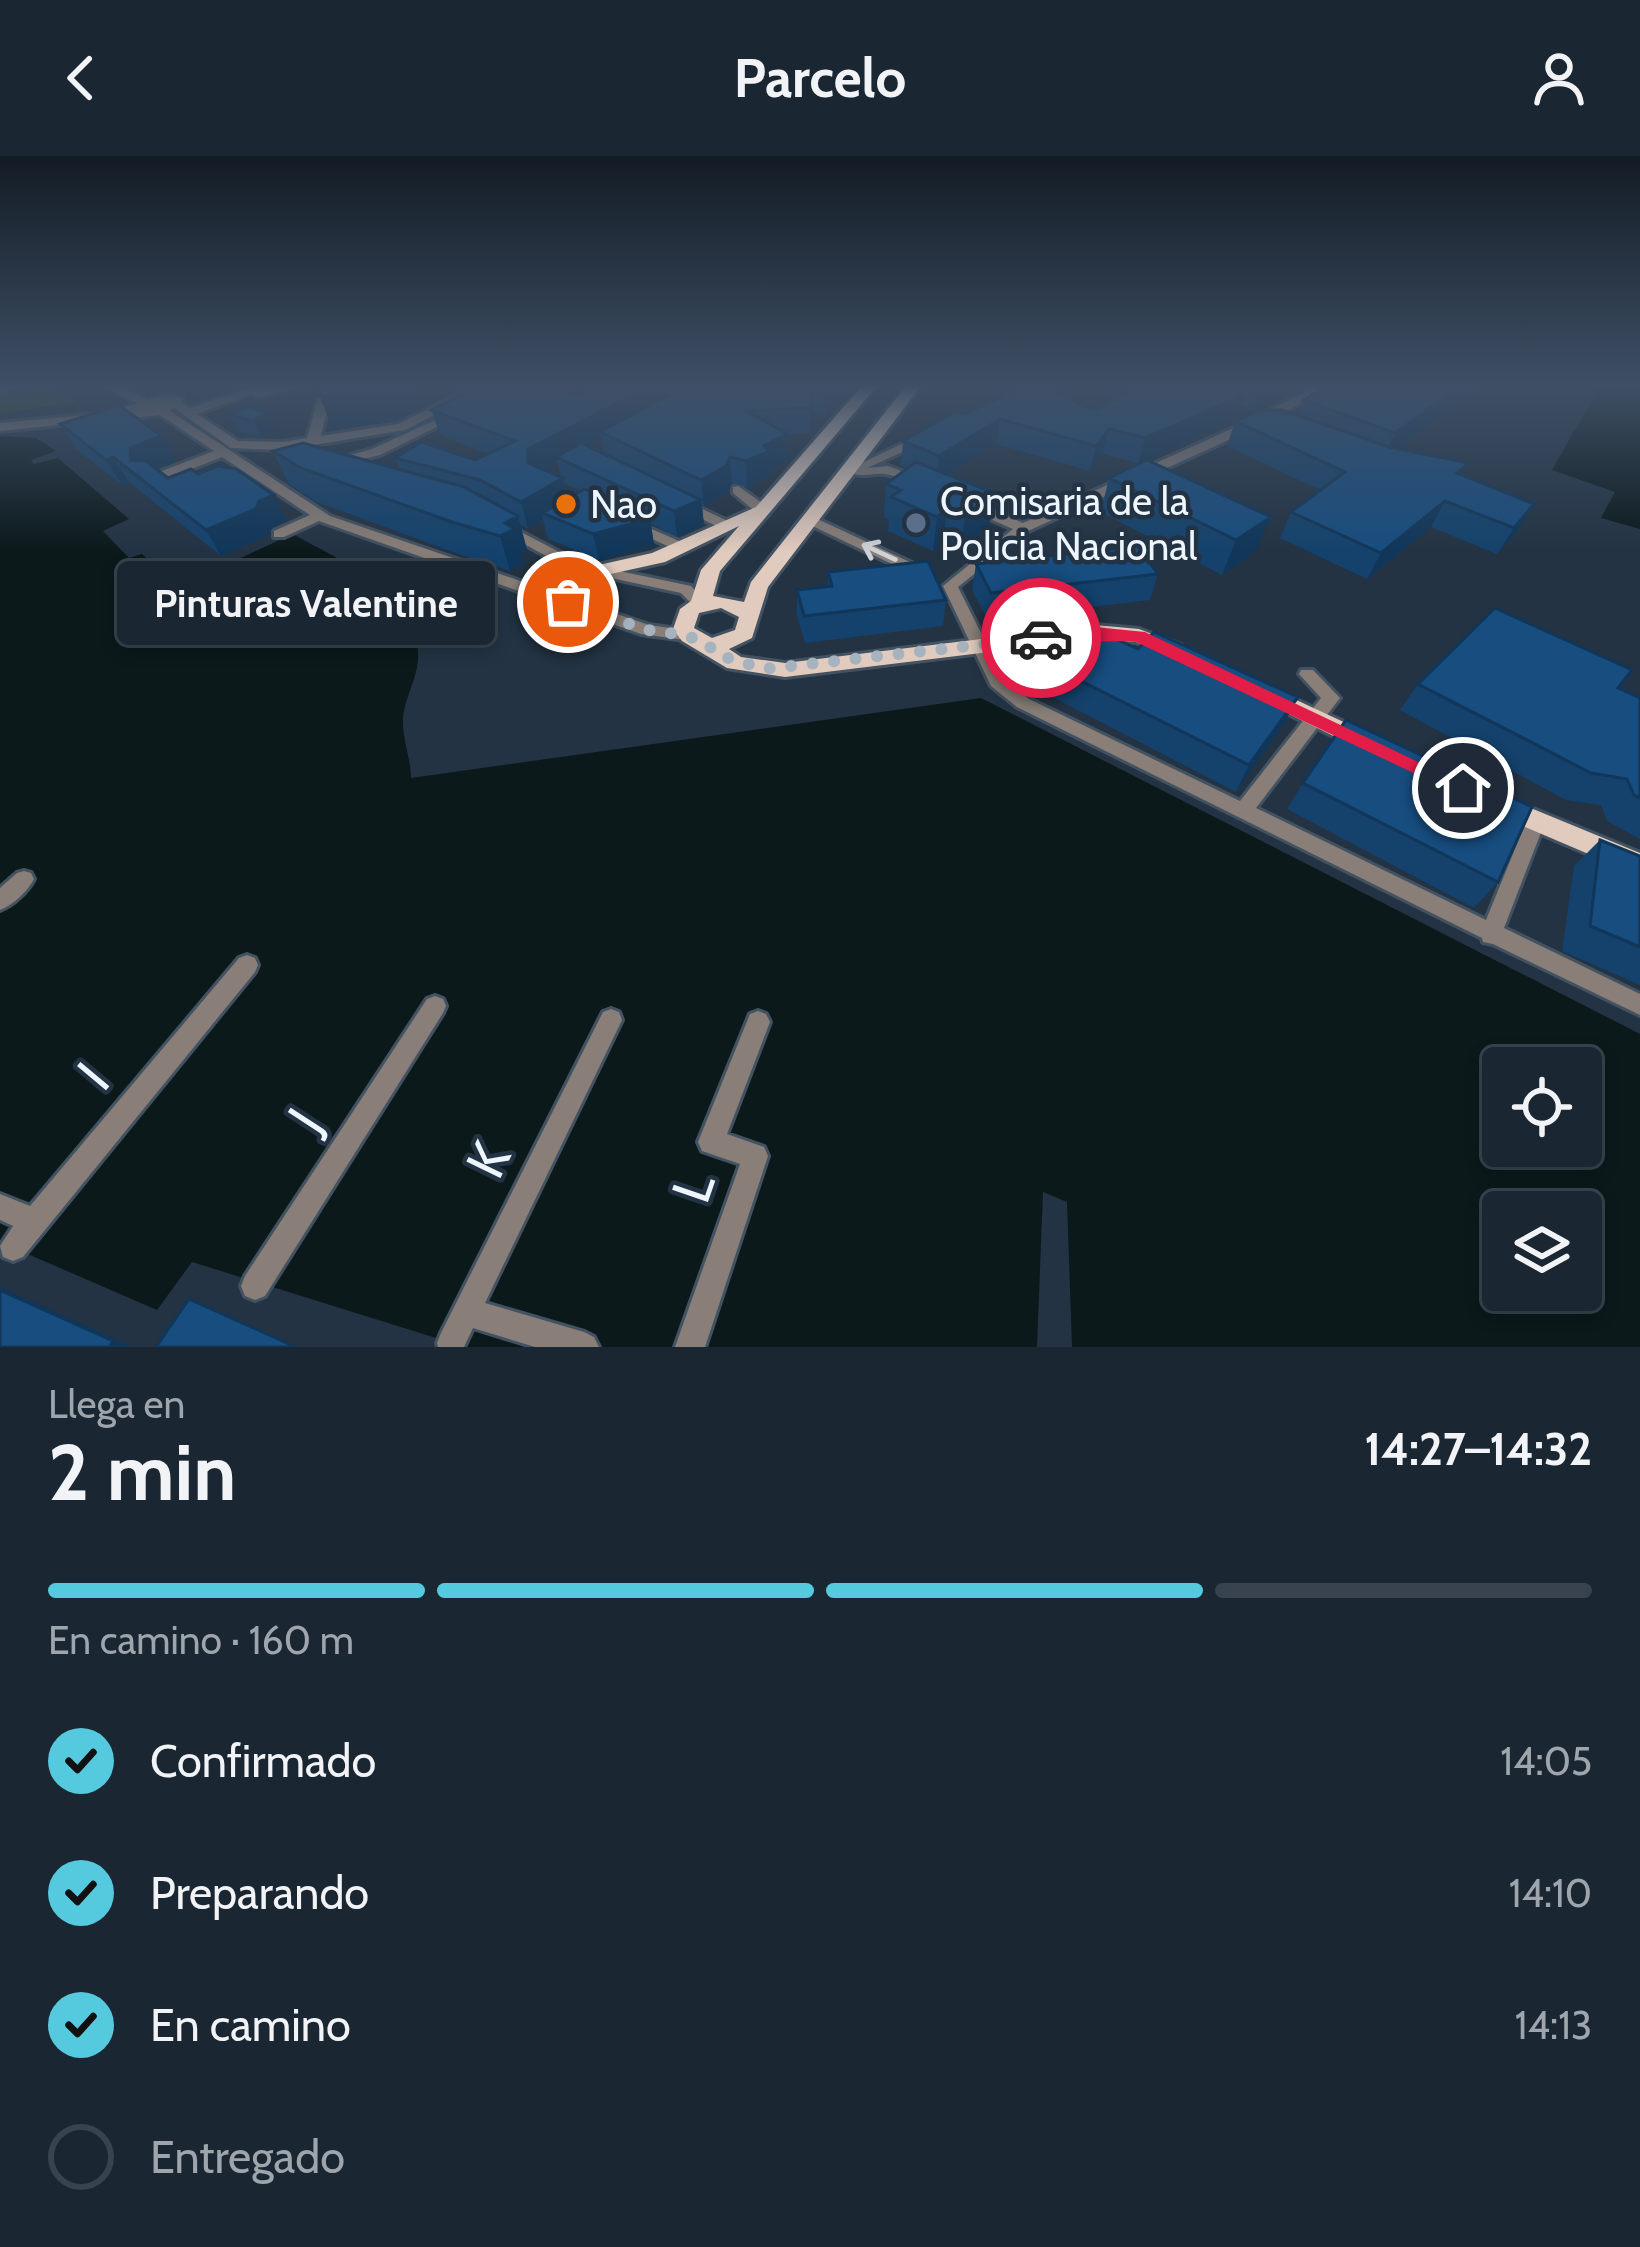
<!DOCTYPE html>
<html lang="es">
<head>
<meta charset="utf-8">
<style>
  :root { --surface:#1a2632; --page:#27323e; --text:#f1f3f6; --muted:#9fa5ac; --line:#38434d; --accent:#55cadf }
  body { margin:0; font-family:Cabin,sans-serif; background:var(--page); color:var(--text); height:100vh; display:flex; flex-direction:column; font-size:45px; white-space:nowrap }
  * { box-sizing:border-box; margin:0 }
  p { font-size:39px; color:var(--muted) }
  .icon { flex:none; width:66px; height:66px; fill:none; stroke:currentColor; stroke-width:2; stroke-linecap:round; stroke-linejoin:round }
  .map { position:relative; height:1191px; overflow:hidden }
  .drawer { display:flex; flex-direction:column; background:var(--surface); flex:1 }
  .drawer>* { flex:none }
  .buttons { position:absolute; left:1482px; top:891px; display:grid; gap:24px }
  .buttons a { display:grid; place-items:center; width:120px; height:120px; border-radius:12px; background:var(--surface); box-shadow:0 6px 18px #0003,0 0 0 3px var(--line); font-size:60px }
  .pin { position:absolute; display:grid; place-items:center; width:102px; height:102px; color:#fff; margin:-51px; border:6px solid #fff; border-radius:50%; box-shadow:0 3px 12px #0007 }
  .courier { position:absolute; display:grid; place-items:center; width:120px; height:120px; margin:-60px; border:9px solid #e11d48; border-radius:50%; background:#fff; color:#222; box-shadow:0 3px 15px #0007 }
  .bubble { position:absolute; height:84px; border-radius:12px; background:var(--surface); box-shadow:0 6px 18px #0003,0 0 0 3px var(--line); font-size:39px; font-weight:700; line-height:84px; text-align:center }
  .head em { font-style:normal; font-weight:700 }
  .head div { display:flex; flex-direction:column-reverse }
  .head { display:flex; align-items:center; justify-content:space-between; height:204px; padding:0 48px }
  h1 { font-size:78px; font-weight:700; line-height:90px }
  .bar { display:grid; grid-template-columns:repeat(4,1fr); gap:18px 12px; align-content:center; height:144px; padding:0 48px }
  .bar i { height:15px; border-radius:9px; background:var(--line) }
  .bar .on { background:var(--accent) }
  .bar p { grid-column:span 4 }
  ol { padding:0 48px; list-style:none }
  li { display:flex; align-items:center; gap:36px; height:132px }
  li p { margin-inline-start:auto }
  li .icon { padding:12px; border-radius:50%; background:var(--accent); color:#111; stroke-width:4 }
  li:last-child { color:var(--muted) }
  li i { width:66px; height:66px; border:6px solid var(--line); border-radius:50% }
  header { display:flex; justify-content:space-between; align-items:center; height:156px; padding:0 48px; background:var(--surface); font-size:54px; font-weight:700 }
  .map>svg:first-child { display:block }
  .green { fill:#394a17 }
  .water { fill:#0b191b; fill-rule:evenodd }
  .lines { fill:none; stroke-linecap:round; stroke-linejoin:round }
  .minor-casing { stroke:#435261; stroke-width:6 }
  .major-casing { stroke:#435261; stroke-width:6 }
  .minor { fill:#897e78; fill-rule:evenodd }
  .major { fill:#e1cbbe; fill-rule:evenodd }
  .wall { fill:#14426d; fill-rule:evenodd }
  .shaded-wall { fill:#103659 }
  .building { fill:#174d7f; stroke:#103659; stroke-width:3 }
  .oneway { stroke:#cfd2d6 }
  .route { fill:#e11d48 }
  .done { stroke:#a6b2bd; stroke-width:12; stroke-dasharray:0 21.6 }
  .food-dot { fill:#e8710a; stroke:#233343; stroke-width:4.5 }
  .service-dot { fill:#5c6f8a; stroke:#233343; stroke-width:4.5 }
  .labels { text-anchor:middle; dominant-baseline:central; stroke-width:9; stroke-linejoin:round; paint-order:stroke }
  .far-poi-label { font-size:39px; fill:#edf6fe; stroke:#233343; text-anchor:start }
  .near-street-label { font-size:54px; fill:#edf6fe; stroke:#233343 }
</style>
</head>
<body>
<header><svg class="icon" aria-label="back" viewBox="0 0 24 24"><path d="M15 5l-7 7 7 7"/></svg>Parcelo<svg class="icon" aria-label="person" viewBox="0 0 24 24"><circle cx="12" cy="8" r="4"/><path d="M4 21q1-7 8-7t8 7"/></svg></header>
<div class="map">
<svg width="1640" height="1191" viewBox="0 0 1640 1191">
  <rect width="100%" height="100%" fill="#233343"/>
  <!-- green -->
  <path class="green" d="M50,230L77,246L0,257V238Z"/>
  <!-- water -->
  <path class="water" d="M1600,230H1640V373L1601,362L1615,336L1552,314Z
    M0,280L36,282L56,295L31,304L34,308L58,302L129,363L103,375L129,402L142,398L177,431L293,378C341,406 422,436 418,503C417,525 402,546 403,567C403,585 411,603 411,622L981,542L1640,878V1191H1072L1067,1046L1043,1036L1037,1191H465L192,1106L157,1154L0,1086ZM1503,912H1581V990H1503ZM1503,1056H1581V1134H1503Z"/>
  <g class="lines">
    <defs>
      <path id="minor" d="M0,230H19L0,237Z
        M103,230H118L148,244L165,239L183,242L182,247L190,252L254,230H270L267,233L307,230L257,241L252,238L197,258L238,285L283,286L307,282L318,242L327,230H339L330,242L321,280L398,268L476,230H491L405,274L283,294L231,292L174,252L170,255L330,360L649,469L685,474L693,479L685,484L641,478L319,365L284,381H274V375L310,359L222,301L159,326H149V320L214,295L160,259L0,275V267L107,257L137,247Z
        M1315,230H1329L1266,267L1028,375L958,431L1004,523L1029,543L1240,645L1321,542L1299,518L1301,514H1313L1340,542L1256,652L1486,764L1528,661H1542L1545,666L1504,772L1640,838V859L1493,788L1483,786L1482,782L1017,551L991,530L943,430L1013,373L967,353V347H977L1023,367L1258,261Z
        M453,256L463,258L380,299L333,310L327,306L372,293Z
        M925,277L931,281L929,284L867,312L888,310L924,324V330C910,329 898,319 884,318C873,317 864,321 854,318L842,323L836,319Z
        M738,330L766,350V356H756L733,337V331Z
        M683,344L732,367L734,370L727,374L722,373L678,351L676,348Z
        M809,359L929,415L931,418L929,421H919L804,366L802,363Z
        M631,364L686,388L688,391L681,395L676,394L626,371L624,368Z
        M502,366L567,400L600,411L691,430L708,448L705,451H695L681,437L597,419L557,406L497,373L495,370Z
        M24,715L31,717L34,723C28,735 13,749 0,754V732L17,717Z
        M247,799L255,802L258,809L255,816L23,1101L13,1105L3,1101L0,1090L13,1070L0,1064V1038L30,1050L239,802Z
        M435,840L443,843L446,850L443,857L265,1140L255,1144L245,1140L241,1130L245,1120L427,843Z
        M611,853L619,856L622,864L485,1147L584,1176L594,1181L599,1191H535L473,1172L464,1191H438L437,1187L441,1177L603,856Z
        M758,855L766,858L770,866L727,978L764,991L768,1000L705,1191H675L740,1008L702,995L698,986L750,858Z"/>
      <path id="major" d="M862,230H877L720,415L713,440L744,446L751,426L906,230H921L768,431L752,482L729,493L741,501L785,507L1095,469L1139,473L1181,489L1184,494L1181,499H1165L1136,486L1095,483L785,521L727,512L682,485L673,473L680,453L691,445L701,414L739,370L665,406L597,421L587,415L590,411L652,397L756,351ZM721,452L739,461L735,474L712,482L694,472L699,457Z
        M1264,529L1376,581L1380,587L1376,593H1360L1256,542L1253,537L1256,532Z
        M1497,638L1640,697V720L1488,655L1484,648L1488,641Z"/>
    </defs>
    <!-- minor casing -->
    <use href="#minor" class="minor-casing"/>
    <!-- major casing -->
    <use href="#major" class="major-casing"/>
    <!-- minor -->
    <use href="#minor" class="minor"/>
    <!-- major -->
    <use href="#major" class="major"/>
  </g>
  <!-- wall -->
  <path class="wall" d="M479,230H584L564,236L576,240L595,231L593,230H853L825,261L813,256L811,277L787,278L788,304L771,313L772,320L747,331L732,327L728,336L704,350L702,349L704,369L677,381L651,368L654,389L599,404L548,383L543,364L528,373L520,368L527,394L522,398L525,407L510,415L464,400L317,346L289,328L273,295L400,313L395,302L475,304L488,298L440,279L431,254ZM601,283L604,298L588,290ZM557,307L561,321L544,314ZM564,327L581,335L568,342Z
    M1142,230H1293L1291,235L1254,255L1239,249L1234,264L1138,307L1103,298L1090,315L996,288L946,319L994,337L989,371L960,395L943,387L933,395L888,375L889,364L884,361L886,328L907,312L901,310L903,285L965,258L1094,254Z
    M1482,230L1396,293L1534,348L1518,374L1497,398L1431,371L1367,423L1280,382L1291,356L1320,334L1227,290L1235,265L1298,259L1304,244Z
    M249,250L275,274L261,281L238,275L230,259Z
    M60,268L162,280L176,305L157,313L168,322L198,318L287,364L272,371L269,379L221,400L129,326L122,329L76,293Z
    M1109,322L1256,395L1222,419L1101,356Z
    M976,408L1158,418L1150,444L987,463L972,434Z
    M828,416L946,444L943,470L805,487L797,460V434L828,430Z
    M1047,508L1284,568L1236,636L1041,535Z
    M1418,528L1618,532L1640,542V683L1607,665L1601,649L1566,644L1400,554Z
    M1303,627L1498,726L1474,752L1287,653Z
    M1600,684L1640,700V829L1562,795L1574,710Z"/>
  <!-- shaded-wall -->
  <path class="shaded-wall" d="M389,230H414L421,252L397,264L333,274L320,241Z
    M522,230H583L527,248Z
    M651,230H700L600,276L601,283L563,304L556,301L557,307L535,319L528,307V293Z
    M832,230H853L825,261V237Z
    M1277,230H1293L1291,235L1254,255L1260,239Z
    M1462,230H1482L1383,302L1395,277Z
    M813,231V256L811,277V252Z
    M1243,240L1234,264L1138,307L1145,282Z
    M267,258L275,274L261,281L253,265Z
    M1000,263L996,288L937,325L939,300Z
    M1109,273L1103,298L1090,315L1096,290Z
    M787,278L788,304L771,313L772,320L747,331L746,305L764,290Z
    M162,280L176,305L145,317L131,304L130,292Z
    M113,301L129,326L122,329L106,304Z
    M730,301L732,327L728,336L704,350L701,324Z
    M563,322L569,349L542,357L543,364L528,373L521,346Z
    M994,337L989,371L960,395L965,361Z
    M274,339L287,364L272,371L269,379L221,400L206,374Z
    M701,344L704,369L677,381L674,355Z
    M1445,345L1431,371L1367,423L1381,397Z
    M1534,348L1518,374L1497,398L1514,372Z
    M947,353L943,387L933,395L937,361Z
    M518,360L527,394L522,398L525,407L510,415L500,380L505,367Z
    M1271,361L1256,395L1222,419L1236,384Z
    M650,363L654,389L599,404L593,378Z
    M1298,541L1284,568L1236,636L1249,609Z
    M0,1131L133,1191H109L0,1134Z"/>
  <!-- building -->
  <path class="building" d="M321,230H389L320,241Z
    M479,230H541L576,240L596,230H651L528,293V307L563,322L521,346L480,324L395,302L422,286L475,304L515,285L431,254Z
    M686,230H832L825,237L813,231L811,252L747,255L787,278L764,290L770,295L746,305L730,301L726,310L701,324L600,276Z
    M1026,230H1040L1094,254L1142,230H1216L1243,240L1145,282L1109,273L1096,290L1000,263L939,300L903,285L956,255L965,258Z
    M1236,230H1277L1260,239Z
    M1327,230H1462L1395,277L1304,244Z
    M119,249L162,280L130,292L131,304L146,305L168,322L191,313L198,318L218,310L236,313L274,339L259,345L256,353L206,374L113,301L106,304L60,268Z
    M249,250L267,258L253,265L230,259Z
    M1260,254H1282L1389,291L1469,307L1457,317L1534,348L1514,372L1445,345L1381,397L1291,356L1345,316L1235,265Z
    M303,287L464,331L518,360L505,367L515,373L500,380L452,366L301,312L273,295Z
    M581,287L701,344L674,355L556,301Z
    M1147,304L1271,361L1236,384L1109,322Z
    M916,306L994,337L965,361L947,353L937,361L891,341L901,334L886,328Z
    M585,333L650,363L593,378L542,357Z
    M1138,390L1158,418L991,437L976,408Z
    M928,405L946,444L804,460L797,434L832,430L828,416Z
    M1495,452L1632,514L1618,532L1640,542V642L1634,639L1627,623L1591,617L1418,528Z
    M1087,470L1138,493L1154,476L1298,541L1249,609L1047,508Z
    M1346,564L1532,651L1498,726L1303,627Z
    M1600,684L1640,700V791L1590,770Z
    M0,1134L113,1185L109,1191H0Z
    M189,1143L296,1191H156Z"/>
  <!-- one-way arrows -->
  <defs><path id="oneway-shaft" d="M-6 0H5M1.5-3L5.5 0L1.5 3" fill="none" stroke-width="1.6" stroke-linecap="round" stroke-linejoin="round" transform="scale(3)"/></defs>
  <use class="oneway" href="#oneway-shaft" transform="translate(879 396) rotate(-155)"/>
  <!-- sky -->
  <linearGradient id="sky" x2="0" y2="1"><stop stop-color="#131c25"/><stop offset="0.58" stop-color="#3f5066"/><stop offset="1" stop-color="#3f5066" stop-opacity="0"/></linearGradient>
  <rect width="1640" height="397" fill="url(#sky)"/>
  <!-- route -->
  <path class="route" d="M1095,471L1145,476L1473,632L1470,637H1456L1136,486C1112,483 1047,491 1033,482Z"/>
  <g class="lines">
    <!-- done -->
    <path class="done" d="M568,446L647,474L685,479L708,488L715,498L764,513L1041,482"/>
  </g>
  <!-- markers -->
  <circle class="food-dot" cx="566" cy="348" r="12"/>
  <circle class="service-dot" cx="916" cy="367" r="12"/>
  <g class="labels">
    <!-- far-poi labels -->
    <g class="far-poi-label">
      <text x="940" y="345">Comisaria de la<tspan x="940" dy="45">Policia Nacional</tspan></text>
      <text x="590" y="348">Nao</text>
    </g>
    <!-- near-street labels -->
    <g class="near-street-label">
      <text transform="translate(93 920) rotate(-50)">I</text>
      <text transform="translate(305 964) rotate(-57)">J</text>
      <text transform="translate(488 1004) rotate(-64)">K</text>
      <text transform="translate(693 1031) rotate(-71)">L</text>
    </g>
  </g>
</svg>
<div class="buttons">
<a><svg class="icon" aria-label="locate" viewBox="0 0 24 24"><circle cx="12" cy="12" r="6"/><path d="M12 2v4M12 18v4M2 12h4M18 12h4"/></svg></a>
<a><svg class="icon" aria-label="layers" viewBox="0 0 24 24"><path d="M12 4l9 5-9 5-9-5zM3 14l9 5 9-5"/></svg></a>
</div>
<div class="pin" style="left:568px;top:446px;background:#ea580c"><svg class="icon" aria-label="bag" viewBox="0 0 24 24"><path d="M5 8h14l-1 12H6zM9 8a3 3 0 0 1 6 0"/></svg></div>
<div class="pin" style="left:1463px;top:632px;background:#1f2937"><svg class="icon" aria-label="home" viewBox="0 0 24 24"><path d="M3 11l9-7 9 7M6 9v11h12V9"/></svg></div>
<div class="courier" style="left:1041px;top:482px"><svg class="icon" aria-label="car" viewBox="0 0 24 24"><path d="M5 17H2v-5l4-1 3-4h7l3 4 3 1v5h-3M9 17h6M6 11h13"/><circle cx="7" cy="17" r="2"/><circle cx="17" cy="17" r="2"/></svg></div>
<div class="bubble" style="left:117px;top:405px;width:378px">Pinturas Valentine</div>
</div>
<section class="drawer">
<div class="head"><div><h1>2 min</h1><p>Llega en</p></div><em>14:27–14:32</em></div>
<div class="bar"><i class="on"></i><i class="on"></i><i class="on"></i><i></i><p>En camino · 160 m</p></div>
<ol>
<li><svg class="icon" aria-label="check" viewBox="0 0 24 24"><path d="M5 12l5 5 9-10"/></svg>Confirmado<p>14:05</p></li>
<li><svg class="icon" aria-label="check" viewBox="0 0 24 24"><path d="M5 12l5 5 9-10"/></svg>Preparando<p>14:10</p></li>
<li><svg class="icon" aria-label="check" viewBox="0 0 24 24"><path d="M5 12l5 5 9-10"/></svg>En camino<p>14:13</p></li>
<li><i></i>Entregado</li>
</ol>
</section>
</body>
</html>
